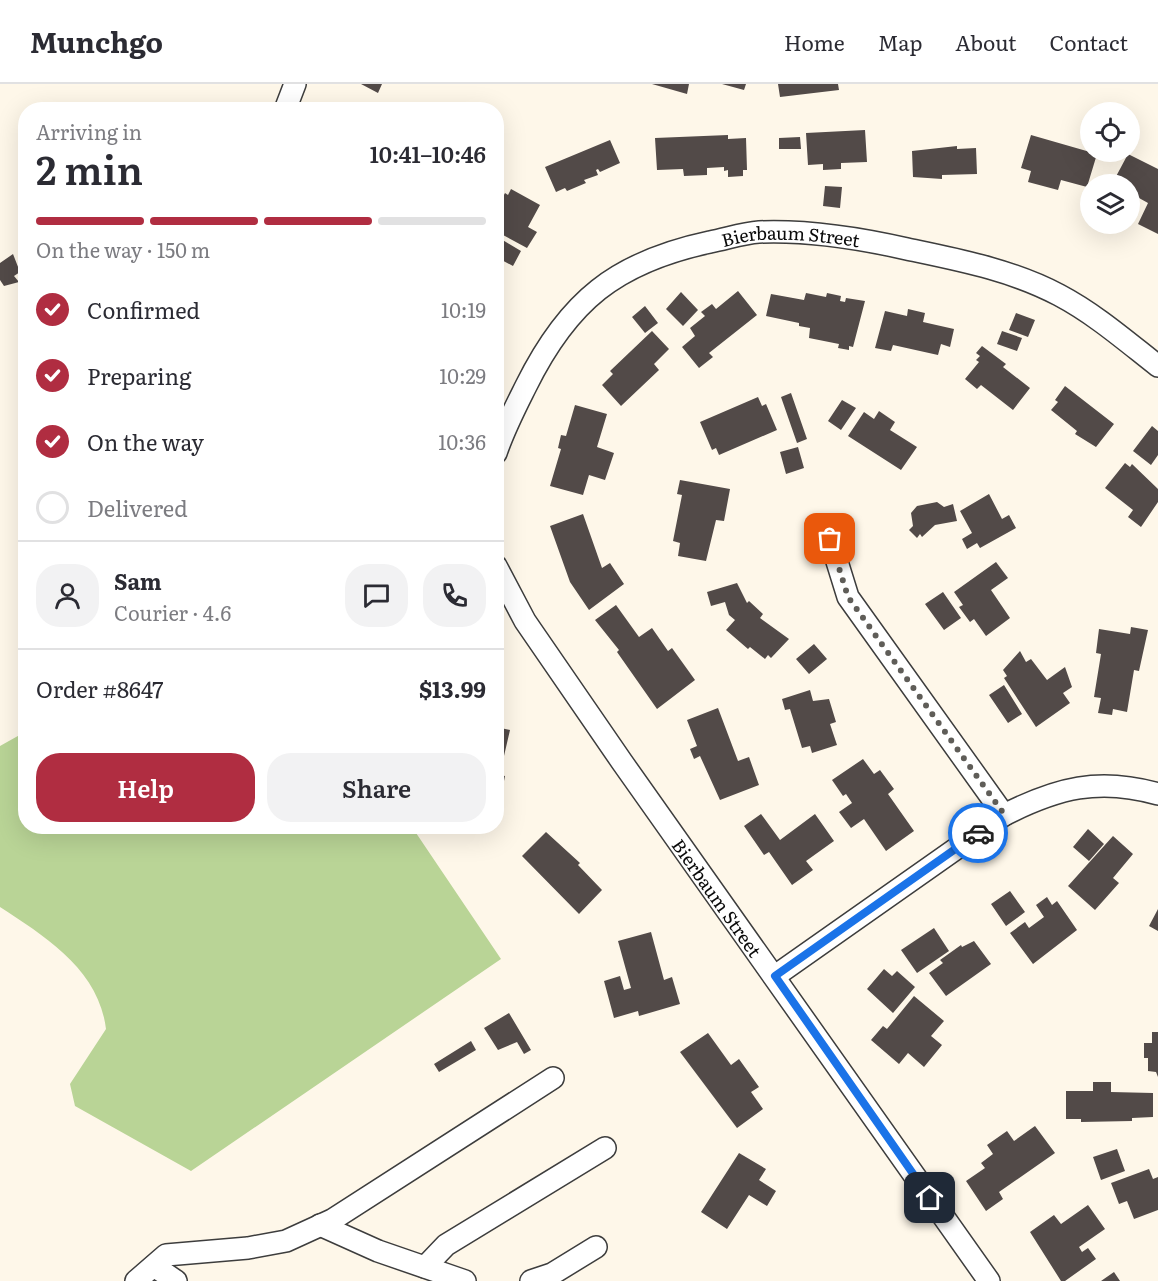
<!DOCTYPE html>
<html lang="en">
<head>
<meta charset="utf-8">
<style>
  :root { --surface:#fff; --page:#f2f2f3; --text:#2b2b33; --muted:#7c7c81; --line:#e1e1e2; --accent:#b02d41 }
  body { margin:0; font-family:Literata,serif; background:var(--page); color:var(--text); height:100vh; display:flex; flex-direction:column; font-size:22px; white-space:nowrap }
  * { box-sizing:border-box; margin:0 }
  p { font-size:20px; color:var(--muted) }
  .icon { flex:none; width:33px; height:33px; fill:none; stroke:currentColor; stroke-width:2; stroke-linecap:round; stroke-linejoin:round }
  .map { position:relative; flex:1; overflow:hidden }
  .details { position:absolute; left:18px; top:18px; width:486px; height:732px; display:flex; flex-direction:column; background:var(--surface); border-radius:24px; box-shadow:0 6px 24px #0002 }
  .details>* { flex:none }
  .controls { position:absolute; left:1080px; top:18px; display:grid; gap:12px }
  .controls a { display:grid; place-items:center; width:60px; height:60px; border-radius:50%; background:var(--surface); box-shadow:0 6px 24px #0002; font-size:30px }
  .pin { position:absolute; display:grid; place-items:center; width:51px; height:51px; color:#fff; margin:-26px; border-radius:12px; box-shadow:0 3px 9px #0006 }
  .courier { position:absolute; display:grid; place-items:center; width:60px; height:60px; margin:-30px; border:4px solid #1a73e8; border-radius:50%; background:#fff; color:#222; box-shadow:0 2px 8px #0007 }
  .summary em { font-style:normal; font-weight:600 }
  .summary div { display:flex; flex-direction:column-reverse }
  .summary { display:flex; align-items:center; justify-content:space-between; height:102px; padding:0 18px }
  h1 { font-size:39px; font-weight:600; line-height:45px }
  .bar { display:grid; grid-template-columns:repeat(4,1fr); gap:9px 6px; align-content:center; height:72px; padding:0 18px }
  .bar i { height:8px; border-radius:4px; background:var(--line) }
  .bar .active { background:var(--accent) }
  .bar p { grid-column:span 4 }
  .line { display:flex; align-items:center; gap:15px; padding:0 18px; border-top:2px solid var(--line) }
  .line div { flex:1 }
  .round { display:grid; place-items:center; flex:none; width:63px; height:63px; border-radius:24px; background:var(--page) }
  ol { padding:0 18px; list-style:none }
  li { display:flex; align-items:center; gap:18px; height:66px }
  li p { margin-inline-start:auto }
  li .icon { padding:6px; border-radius:50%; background:var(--accent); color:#fff; stroke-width:4 }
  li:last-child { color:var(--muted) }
  li i { width:33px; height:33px; border:3px solid var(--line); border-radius:50% }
  .button { display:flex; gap:12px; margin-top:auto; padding:12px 18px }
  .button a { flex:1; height:69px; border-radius:24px; background:var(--accent); color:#fff; font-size:24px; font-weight:600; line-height:69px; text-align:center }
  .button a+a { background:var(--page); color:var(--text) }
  header { display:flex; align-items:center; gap:36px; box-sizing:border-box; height:84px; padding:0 30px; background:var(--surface); border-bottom:2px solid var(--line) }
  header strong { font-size:28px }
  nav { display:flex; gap:33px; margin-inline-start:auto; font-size:21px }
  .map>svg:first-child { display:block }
  .forest { fill:#b9d496 }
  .building { fill:#524a48 }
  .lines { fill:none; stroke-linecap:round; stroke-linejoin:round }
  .street-casing { stroke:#3d3d3d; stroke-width:24 }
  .street { stroke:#fff; stroke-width:21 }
  .done { stroke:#5f5d58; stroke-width:6; stroke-dasharray:0 10.8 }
  .route { stroke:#1a73e8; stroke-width:8 }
  .labels { text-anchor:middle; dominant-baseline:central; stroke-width:6; stroke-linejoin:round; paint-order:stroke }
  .street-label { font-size:18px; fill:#0a0a0a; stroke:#fff }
</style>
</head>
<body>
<header>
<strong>Munchgo</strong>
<nav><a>Home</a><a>Map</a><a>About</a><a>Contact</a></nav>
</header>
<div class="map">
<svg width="1158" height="1197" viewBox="0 0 1158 1197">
  <rect width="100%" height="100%" fill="#fef7e9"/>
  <!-- forest -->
  <path class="forest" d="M25,648L26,742L412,743L501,875L191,1087L75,1022L70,1000L106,945C99,886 46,853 0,823V662Z"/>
  <!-- building -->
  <path class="building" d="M361,0H382L378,9Z
    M652,0H689L687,10Z
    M722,0H746L744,6Z
    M778,0H838L839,6L780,13Z
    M865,46L867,78L841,79V85L823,86V80L808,81L806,49Z
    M728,51V55L746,54L747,86H743V92L728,93V86L724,87V83L707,84V91L684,92L683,85L657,86L655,54Z
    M1031,51L1097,70L1087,103L1061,96L1058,106L1028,98L1031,87L1021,84Z
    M800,53L801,65H779V54Z
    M610,56L620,79L600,88L598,85L596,86L598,91L584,96L586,99L567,107L565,104L556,108L545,83Z
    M957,62V65L976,64L977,90L942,91V95L913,93L912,67Z
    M1128,70L1158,85V150L1138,140L1148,119L1130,109V100H1112Z
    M825,102L842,103L840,124L823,122Z
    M511,105L540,121L528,143L537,148L527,164L503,151L501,155L521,167L513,182L496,173V132L501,123L498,122L505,109L508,111Z
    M13,170L20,188L14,192L19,198L4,202L0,196V179Z
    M738,207L757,231L709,269L713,273L699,284L682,263L695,252L690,244L705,232L701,228L712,220L716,225Z
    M681,208L698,226L683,242L666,225Z
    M806,209L826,213L827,209L841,212L840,217L845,218L846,214L865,217L853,263L849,262V266L838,264L839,260L809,254L810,244L799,242V239L766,232L771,210L804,216Z
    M645,222L658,239L645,249L632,233Z
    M908,225L925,229L923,238L954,245L950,263L941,260L938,271L893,261L891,267L875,264L885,227L907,232Z
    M1016,229L1035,236L1028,253L1009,246Z
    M652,247L669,265L654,280L659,286L621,322L602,301L613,290L610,287Z
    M1002,247L1022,254L1017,267L997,260Z
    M982,262L1006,280L1003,283L1030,304L1013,326L981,301L977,305L965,295L979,278L976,276L980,272L976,269Z
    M1065,302L1114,340L1096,363L1075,350L1077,347L1051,326L1058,318L1055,316Z
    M791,309L807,355L797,359L781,313Z
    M758,313L762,322L766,320L777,346L719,371L716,364L712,366L700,338Z
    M842,316L856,324L841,346L828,337Z
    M575,321L607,330L597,363L614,369L605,396L589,391L583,411L550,402L561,365L558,364L561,351L566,352Z
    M879,327L895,338L890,346L917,363L901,386L848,352L864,328L874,335Z
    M1152,342L1158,347V371L1151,381L1133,367Z
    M798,363L804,384L786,390L780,368Z
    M1125,379L1130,383L1132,380L1158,405V418L1141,443L1128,433L1133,426L1105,404Z
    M680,396L730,405L724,437L716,436L706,477L678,472L680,459L673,457L682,411L677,410Z
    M989,410L1002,435L1009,431L1016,444L980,464L977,459L967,465L962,455L972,449L960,427Z
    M937,418L944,423L953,420L957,437L935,441L922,453L920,450L917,454L909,446L913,442L911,429L917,422Z
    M583,430L602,484L610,479L624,500L589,526L570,498L550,442Z
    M996,478L1008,494L991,506L1010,534L986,552L974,535L970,538L959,523L963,521L954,508Z
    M737,499L747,519L749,517L763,530L760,534L789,555L771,574L768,571L765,575L750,563L748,565L726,546L735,536L729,531L725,518L711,522L707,508Z
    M943,508L961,534L944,546L925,520Z
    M616,521L639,553L652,544L668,567L672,564L695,596L657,625L617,568L619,566L595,536Z
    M1131,543L1148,546L1139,587L1134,586L1127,628L1113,625L1112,631L1098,629L1101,614L1094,613L1101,570L1096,569L1099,545L1130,550Z
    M814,560L827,575L809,590L796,575Z
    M1020,567L1026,578L1031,575L1047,596L1065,583L1072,603L1063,609L1070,619L1036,643L1004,594L1007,592L1003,586Z
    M1004,601L1022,630L1008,639L989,611Z
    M810,606L813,617L829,615L836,638L830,640L837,661L812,669L810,662L802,664L790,625L785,626L782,615Z
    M718,624L738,677L749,673L759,701L720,716L700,672L694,675L690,665L697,662L687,636Z
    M496,643L510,646L501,685L496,684Z
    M863,675L874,690L880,686L894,705L888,710L914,747L886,767L864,735L851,744L839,728L852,719L846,710L843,712L832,696Z
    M496,690L505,692L500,717H496Z
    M761,730L780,756L815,730L834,757L806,777L813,786L792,801L769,768L764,771L744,742Z
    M1088,745L1104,760L1089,777L1073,763Z
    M546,748L580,779L578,781L602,806L579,830L522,772Z
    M1113,752L1133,770L1113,794L1119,799L1095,826L1068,802Z
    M1010,807L1025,828L1006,842L991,820Z
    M1047,813L1052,821L1057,817L1077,846L1033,880L1010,849L1025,838L1029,844L1044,833L1036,821Z
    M1158,825V847L1149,842Z
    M934,844L949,867L917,889L901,866Z
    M651,848L664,896L672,893L680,920L639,932L638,927L614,934L604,897L620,892L624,906L631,904L618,857Z
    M974,857L991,880L946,912L929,889L943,879L940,876L961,861L962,863Z
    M884,885L892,892L897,887L915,903L893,929L867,905Z
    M914,912L944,937L931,952L942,961L924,983L908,969L899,980L871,956L883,942L887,945Z
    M509,929L531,966L524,970L517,958L498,966L484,944Z
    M1152,948H1158V993L1156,988L1148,987V974H1144V959H1152Z
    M708,949L731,981L739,975L759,1003L751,1008L763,1025L737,1044L680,968Z
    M471,957L476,966L439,988L434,980Z
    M1093,998H1111V1008L1153,1009V1033L1132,1034V1037L1081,1038V1035H1066V1007H1093Z
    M1035,1042L1055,1069L999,1108L1003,1115L986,1127L966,1097L985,1084L981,1079L993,1070L987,1061L1007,1047L1014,1057Z
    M1117,1065L1125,1087L1101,1096L1093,1073Z
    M739,1069L766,1085L759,1096L776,1107L767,1122L749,1111L727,1145L701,1128Z
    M1149,1085L1153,1095L1158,1093V1126L1134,1135L1127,1117L1119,1120L1111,1099Z
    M1088,1121L1105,1145L1079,1163L1082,1168L1088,1164L1096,1175L1065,1197H1061L1030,1148L1054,1131L1061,1140Z
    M1114,1188L1120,1197H1101Z"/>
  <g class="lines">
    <defs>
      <g id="street">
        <path d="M285,26L295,0"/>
        <path id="s1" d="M496,369C504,345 515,324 526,302C568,217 616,178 710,158C726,155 743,149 759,148C809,146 859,154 907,165C959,176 1012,186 1059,211C1095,230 1126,257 1158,282"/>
        <path d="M830,455L848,513L1004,731"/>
        <path id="s2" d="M496,482L525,537L622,678L989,1197"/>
        <path d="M775,892L1004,731C1057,704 1099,693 1158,710"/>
        <path d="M320,1141L378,1167L465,1197"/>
        <path d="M154,1182L176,1197"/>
        <path d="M425,1183L446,1161L605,1064"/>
        <path d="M136,1197L166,1171L248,1164L286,1157L332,1136L553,994"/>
        <path d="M531,1197L552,1190L596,1163"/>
      </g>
    </defs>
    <!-- street casing -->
    <use href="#street" class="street-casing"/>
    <!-- street -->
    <use href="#street" class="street"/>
  </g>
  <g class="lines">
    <!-- done -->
    <path class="done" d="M830,455L848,513L1004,730L978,749"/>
    <!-- route -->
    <path class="route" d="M930,1114L775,892L978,749"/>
  </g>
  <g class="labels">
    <!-- street labels -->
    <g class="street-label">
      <text stroke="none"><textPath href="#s1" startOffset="399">Bierbaum Street</textPath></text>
      <text stroke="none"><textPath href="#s2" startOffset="399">Bierbaum Street</textPath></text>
    </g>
  </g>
</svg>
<div class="controls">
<a><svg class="icon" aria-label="locate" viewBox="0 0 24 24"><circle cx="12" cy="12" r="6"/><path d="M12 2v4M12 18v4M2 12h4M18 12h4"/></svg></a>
<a><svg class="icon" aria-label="layers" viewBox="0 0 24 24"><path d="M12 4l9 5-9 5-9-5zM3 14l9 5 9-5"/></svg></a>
</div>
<div class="pin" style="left:830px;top:455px;background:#ea580c"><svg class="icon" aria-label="bag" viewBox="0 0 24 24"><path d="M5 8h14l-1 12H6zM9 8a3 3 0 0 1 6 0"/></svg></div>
<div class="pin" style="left:930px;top:1114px;background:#1f2937"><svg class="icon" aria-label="home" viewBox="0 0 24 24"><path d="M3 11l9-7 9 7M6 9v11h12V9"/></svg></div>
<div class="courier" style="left:978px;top:749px"><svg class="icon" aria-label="car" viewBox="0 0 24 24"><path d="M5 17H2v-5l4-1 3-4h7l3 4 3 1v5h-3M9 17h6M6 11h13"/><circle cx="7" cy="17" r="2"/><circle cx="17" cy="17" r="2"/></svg></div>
<section class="details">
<div class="summary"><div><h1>2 min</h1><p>Arriving in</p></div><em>10:41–10:46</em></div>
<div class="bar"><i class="active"></i><i class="active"></i><i class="active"></i><i></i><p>On the way · 150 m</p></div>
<ol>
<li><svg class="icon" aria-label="check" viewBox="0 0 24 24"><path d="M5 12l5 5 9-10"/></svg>Confirmed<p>10:19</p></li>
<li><svg class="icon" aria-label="check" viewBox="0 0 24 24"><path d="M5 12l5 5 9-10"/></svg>Preparing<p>10:29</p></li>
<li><svg class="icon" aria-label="check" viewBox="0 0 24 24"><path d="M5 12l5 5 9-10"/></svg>On the way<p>10:36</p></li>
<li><i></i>Delivered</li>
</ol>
<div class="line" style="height:108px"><a class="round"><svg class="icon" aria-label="person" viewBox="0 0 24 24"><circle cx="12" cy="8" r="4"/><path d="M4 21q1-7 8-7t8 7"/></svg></a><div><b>Sam</b><p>Courier · 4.6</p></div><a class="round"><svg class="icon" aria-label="chat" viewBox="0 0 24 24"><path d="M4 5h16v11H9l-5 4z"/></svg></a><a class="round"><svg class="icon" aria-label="phone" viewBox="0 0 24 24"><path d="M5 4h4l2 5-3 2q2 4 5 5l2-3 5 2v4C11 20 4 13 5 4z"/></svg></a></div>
<div class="line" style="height:78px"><div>Order #8647</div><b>$13.99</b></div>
<div class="button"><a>Help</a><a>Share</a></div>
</section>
</div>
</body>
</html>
